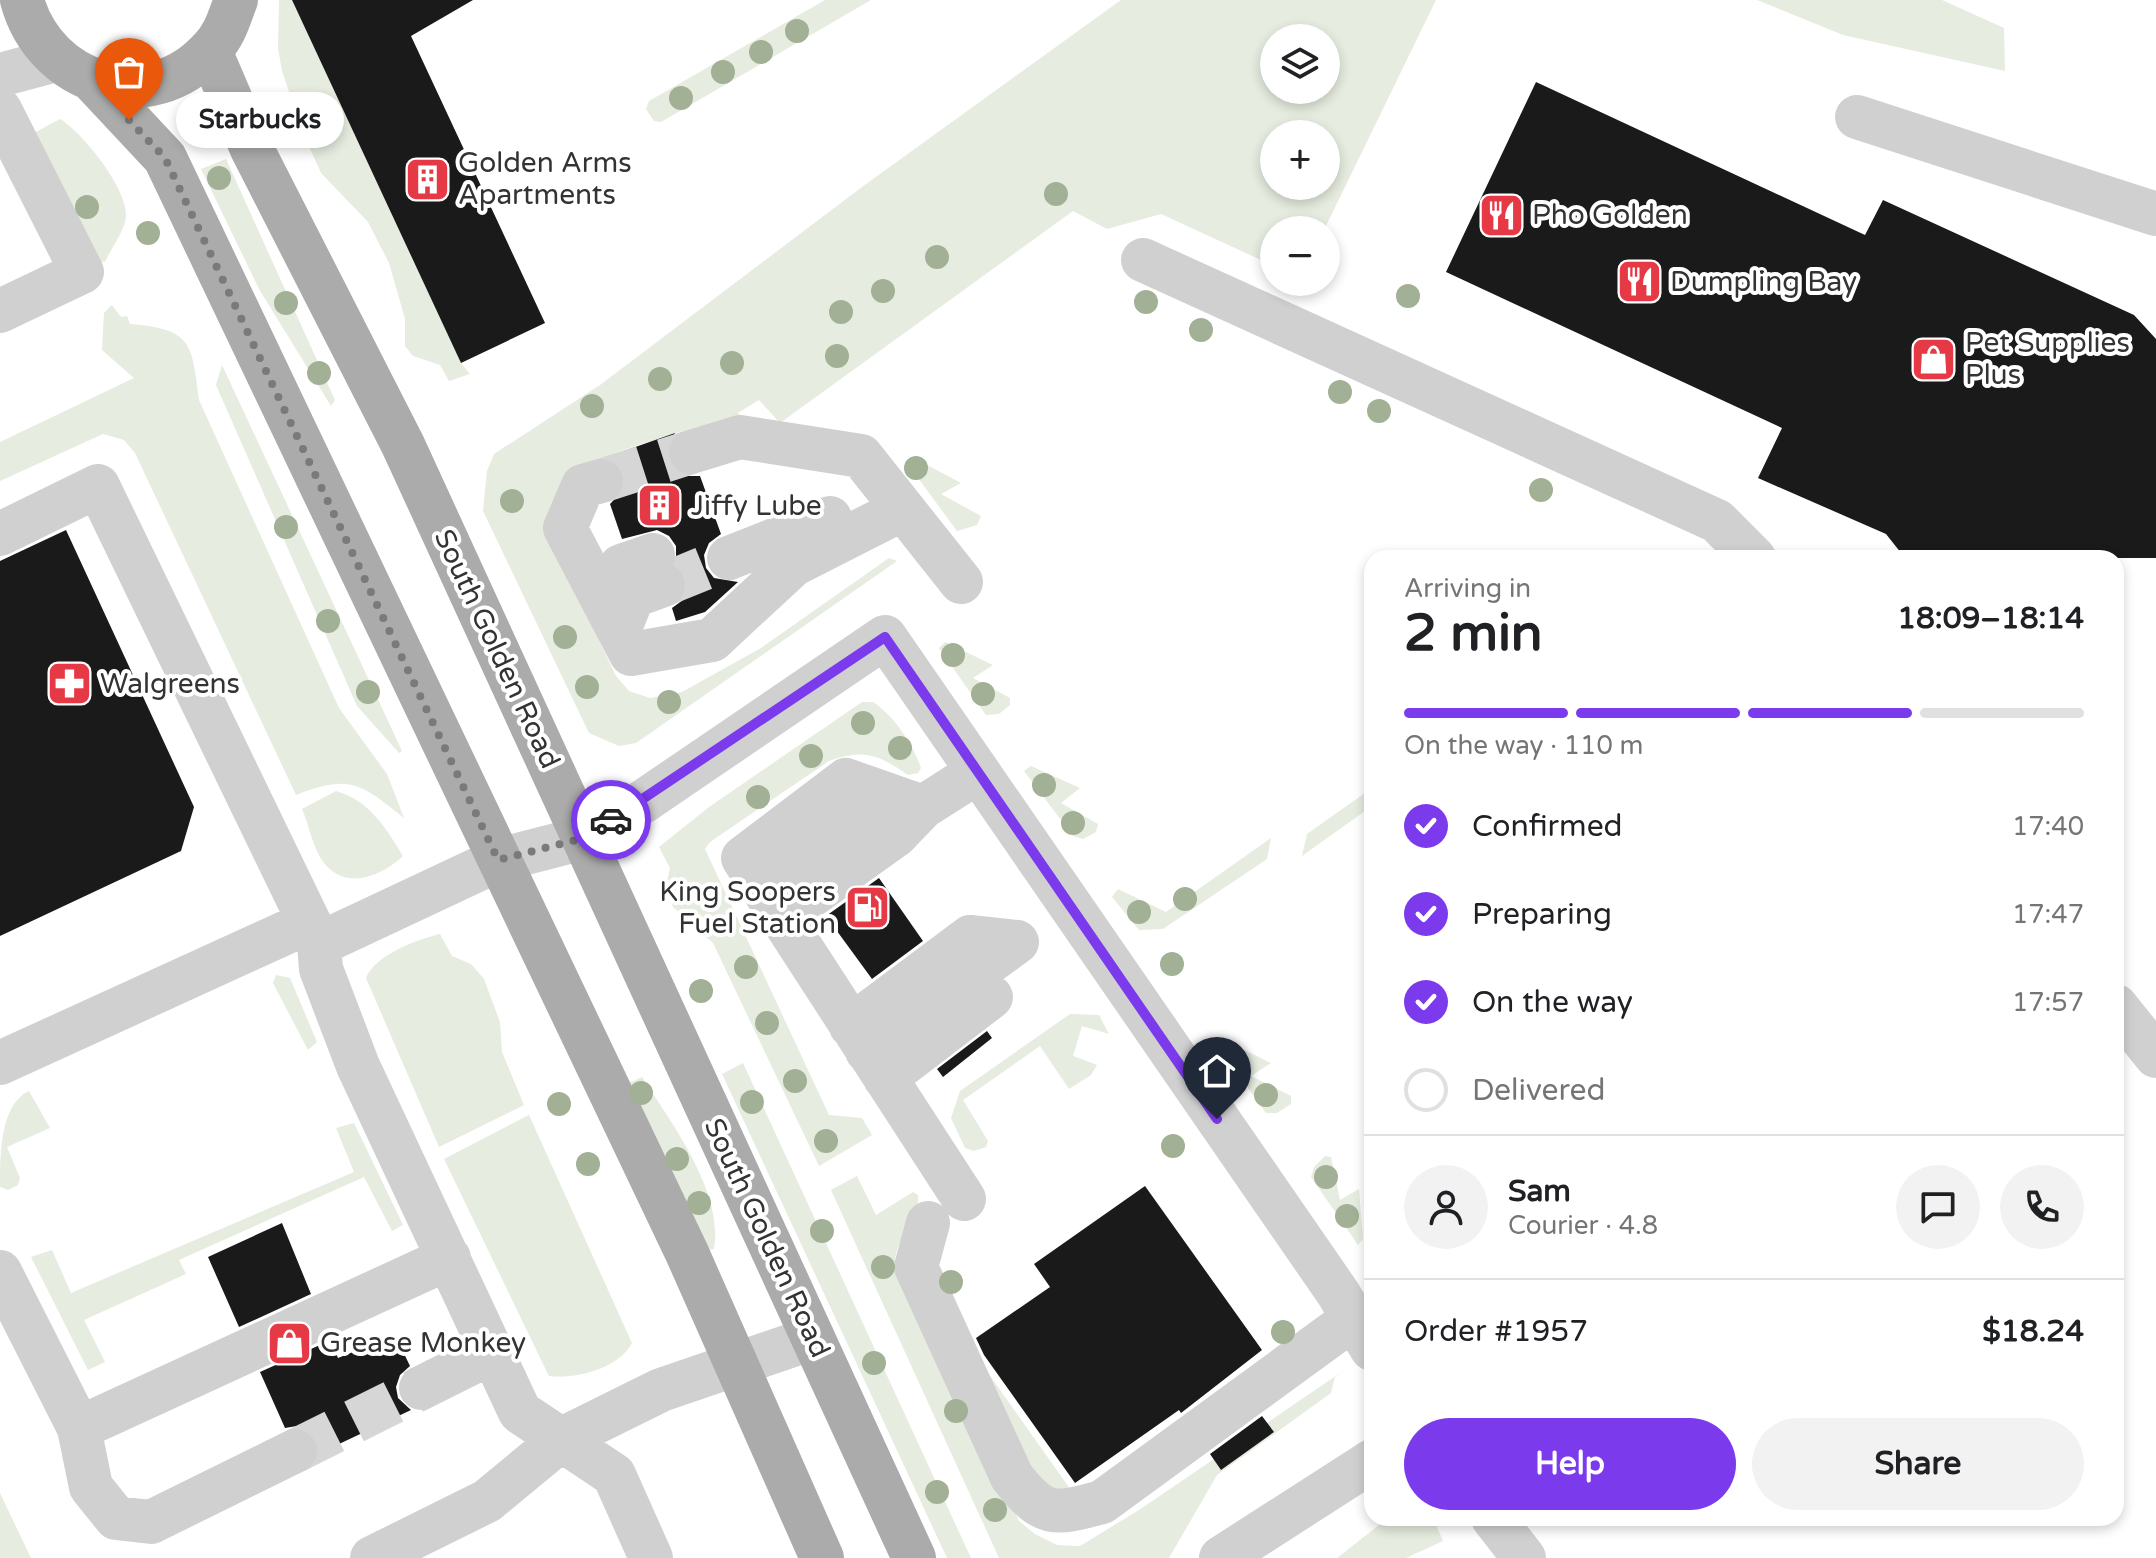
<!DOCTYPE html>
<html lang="en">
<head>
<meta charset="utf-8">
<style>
  :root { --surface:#fff; --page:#f2f2f2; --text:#202124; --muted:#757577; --line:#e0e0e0; --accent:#7c3aed }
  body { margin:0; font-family:"Varela Round",sans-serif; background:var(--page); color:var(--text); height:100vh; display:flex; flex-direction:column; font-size:30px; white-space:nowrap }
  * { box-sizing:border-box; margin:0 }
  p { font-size:26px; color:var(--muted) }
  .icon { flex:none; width:44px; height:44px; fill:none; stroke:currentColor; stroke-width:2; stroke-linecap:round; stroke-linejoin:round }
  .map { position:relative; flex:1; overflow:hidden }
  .sheet { position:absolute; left:1364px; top:550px; width:760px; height:976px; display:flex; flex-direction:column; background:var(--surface); border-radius:24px; box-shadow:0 4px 12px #0003 }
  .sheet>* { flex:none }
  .controls { position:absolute; left:1260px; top:24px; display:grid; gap:16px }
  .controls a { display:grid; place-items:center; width:80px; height:80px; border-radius:50%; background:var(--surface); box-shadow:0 4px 12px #0003; font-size:40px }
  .pin { position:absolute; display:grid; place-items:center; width:68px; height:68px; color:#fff; margin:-82px -34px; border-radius:50% 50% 50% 0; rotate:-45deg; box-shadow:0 0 8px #0007 }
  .pin .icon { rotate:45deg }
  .courier { position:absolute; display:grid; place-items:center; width:80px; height:80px; margin:-40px; border:6px solid #7c3aed; border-radius:50%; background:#fff; color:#222; box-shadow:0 2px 10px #0007 }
  .bubble { position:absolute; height:56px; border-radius:28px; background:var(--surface); box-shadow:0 4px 12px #0003; font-size:26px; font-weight:800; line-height:56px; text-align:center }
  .summary em { font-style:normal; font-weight:800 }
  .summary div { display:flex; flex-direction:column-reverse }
  .summary { display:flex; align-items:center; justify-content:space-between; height:136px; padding:0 40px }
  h1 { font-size:52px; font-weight:800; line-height:60px }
  .bar { display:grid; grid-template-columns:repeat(4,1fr); gap:12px 8px; align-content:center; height:96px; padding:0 40px }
  .bar i { height:10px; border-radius:6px; background:var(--line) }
  .bar .active { background:var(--accent) }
  .bar p { grid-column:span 4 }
  .line { display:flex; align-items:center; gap:20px; padding:0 40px; border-top:2px solid var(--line) }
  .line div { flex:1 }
  .round { display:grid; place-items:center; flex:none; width:84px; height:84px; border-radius:42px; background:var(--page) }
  ol { padding:0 40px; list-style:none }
  li { display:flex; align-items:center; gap:24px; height:88px }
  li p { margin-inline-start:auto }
  li .icon { padding:8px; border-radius:50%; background:var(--accent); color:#fff; stroke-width:4 }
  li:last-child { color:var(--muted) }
  li i { width:44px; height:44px; border:4px solid var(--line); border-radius:50% }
  .action { display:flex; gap:16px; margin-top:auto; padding:16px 40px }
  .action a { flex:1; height:92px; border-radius:48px; background:var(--accent); color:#fff; font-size:32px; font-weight:800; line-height:92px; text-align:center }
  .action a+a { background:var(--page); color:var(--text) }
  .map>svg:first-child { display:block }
  .green { fill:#e6ecdf; fill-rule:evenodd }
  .building { fill:#1a1a1a }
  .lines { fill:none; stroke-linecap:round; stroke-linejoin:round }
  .minor-tunnel { stroke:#d6d6d6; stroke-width:44; stroke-dasharray:44 22; stroke-linecap:butt }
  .minor { stroke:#d0d0d0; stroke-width:44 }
  .major { stroke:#ababab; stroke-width:44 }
  .tree { fill:#a2b095 }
  .done { stroke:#7a7a7a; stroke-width:8; stroke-dasharray:0 14.4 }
  .route { stroke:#7c3aed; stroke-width:10 }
  .labels { text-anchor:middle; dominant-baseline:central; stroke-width:8; stroke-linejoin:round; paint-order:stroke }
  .poi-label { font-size:28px; fill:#333; stroke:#fff; text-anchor:start }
  .street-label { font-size:28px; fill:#333; stroke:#fff }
</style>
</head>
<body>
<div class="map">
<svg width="2156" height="1558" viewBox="0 0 2156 1558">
  <rect width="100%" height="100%" fill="#fff"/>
  <!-- green -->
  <path class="green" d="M279,0H292L461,363L470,374L449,381L440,365L413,356L405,346V319L389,263L368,222L321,173L303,133L282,71L278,48Z
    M825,0H871L661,122L654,121L646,109L649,101Z
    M1121,0H1436L1324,230H1274V266L1161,214L1107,229L1073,211L780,423L759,400L738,413L747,424L686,436L683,431C631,449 550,462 546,529L616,676L629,691L650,698L682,692L761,648L889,558L897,561L636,743L619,746L589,733L483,511L487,471L494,454L600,385L862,187ZM1274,38H1326V90H1274ZM1274,134H1326V186H1274Z
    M1757,0H1942L2004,28L2005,71L1843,35Z
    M60,119C82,132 128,189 126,216C125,231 111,248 105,262L93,261L34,133Z
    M226,159L335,400L331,406L259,289L201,169Z
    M112,305L121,317L127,316L130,324C192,329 192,343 199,400L339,708L387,774L404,818C360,783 350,774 296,795L135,453L124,440L103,434L0,481V442L134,378L102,350L104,313Z
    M222,365L402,751L399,753L357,706L216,385Z
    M914,458L961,483L941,494L981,516L977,525L957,531L907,463Z
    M945,642L993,665L973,678L1010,698V705L999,714L986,715L939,648Z
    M862,702H873C894,716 913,744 921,768L918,773L908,775C879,755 865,748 829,761L710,842L705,849L829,1115L862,1118L872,1135L819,1166L713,943L673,907L666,885L670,868L659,847L709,807Z
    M1031,766L1080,788L1061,803L1098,824L1096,832L1083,839L1073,836L1024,771Z
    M1372,788V806L1302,856L1307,834Z
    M336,791C369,800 386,828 403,856C382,876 346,891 324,863C313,849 309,825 302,809Z
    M1271,838L1267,859L1163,929L1139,930L1112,897L1118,889L1166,912Z
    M440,934L452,956L471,964L484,979L500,1022L502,1052L524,1105L439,1147L366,978C375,955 418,939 440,934Z
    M276,975L290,978L317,1042L308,1050L273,983Z
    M1070,1014L1099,1015L1109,1034L1082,1026L1073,1056L1097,1065L1091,1075L1069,1089L1040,1046L963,1100L988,1141L986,1147L974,1151L965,1148L951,1118L960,1091Z
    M1222,1039L1271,1063L1251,1076L1291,1096V1104L1277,1113H1266L1216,1044Z
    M743,1063L971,1558H947L722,1074Z
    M642,1077C671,1122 724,1192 714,1249L709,1250L627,1084Z
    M29,1091L50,1128L7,1147L20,1178L18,1185L8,1190L0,1187C0,1155 0,1104 29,1091Z
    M529,1115L632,1343C618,1369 576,1379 549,1376L546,1370L444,1159Z
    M354,1123L403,1225L392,1231L364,1177L179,1260L186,1274L84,1320L105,1362L88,1370L31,1257L52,1250L71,1293L354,1172L336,1128Z
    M1325,1156L1331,1157L1340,1200L1359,1189L1363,1239L1358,1245L1311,1177L1314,1167Z
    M857,1176L876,1215L913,1192L918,1195C920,1226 900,1229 895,1259L1019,1521L1035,1534L1057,1545L1080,1546L1139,1510L1346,1369L1335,1377L1331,1393L1217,1475L1169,1558H999L831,1190Z
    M986,1370L1073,1493L1038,1486Z
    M0,1493L31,1558H0Z
    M1388,1518H1433L1443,1541L1406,1558H1337Z"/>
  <!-- building -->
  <path class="building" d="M292,0H473L411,36L545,323L461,363Z
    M1536,82L1865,235L1883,200L2134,315L2156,339V558H1905L1886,534L1758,478L1782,428L1446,272Z
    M675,433L667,446V460L673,470L685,476H700L721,534L709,543L704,555L706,568L714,578L738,582L705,612L676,621L672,608L683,600L688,588L686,576L676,564V546L669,536L657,530L622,539L610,504L625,488V475L619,464L607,457Z
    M66,530L194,807L181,851L0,936V561Z
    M879,878L923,941L872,979L826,916Z
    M987,1031L992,1038L943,1077L937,1069Z
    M1145,1186L1262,1350L1181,1413L1179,1410L1075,1483L984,1355L976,1338L1050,1287L1034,1264Z
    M282,1223L311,1294L239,1327L208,1257Z
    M395,1335L410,1366L400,1375L396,1387L398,1398L411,1410L320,1453L318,1441L309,1431L297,1426L285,1428L260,1372L331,1340L338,1358Z
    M1262,1416L1274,1432L1221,1470L1210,1454Z"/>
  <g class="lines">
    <!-- minor-tunnel -->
    <path class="minor-tunnel" d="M601,481L691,452
      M663,585L729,558
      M295,1451L421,1388"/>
    <!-- minor -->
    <path class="minor" d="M0,75L56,60
      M0,110L82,272L0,311
      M1857,117L2156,214
      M1143,260L1717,521L1754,558
      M691,452L740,437L861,456L961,582
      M601,481L583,486L565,528L631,654L712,640L793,565L903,509
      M0,534L98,486L309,922L319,944L321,969L358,1066L520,1412L614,1475L651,1558
      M729,558L830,518
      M602,597L621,566L653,555
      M620,628L633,596L663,585
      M764,890L868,807H923L896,835L781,917
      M319,944L498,860L584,838L644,801L885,637L1338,1293L1372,1349
      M2116,1006L2156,1056
      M851,1026L970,937L1017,942L867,1051
      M0,1063L309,922
      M885,1078L991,997
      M964,1199L743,858L846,780L923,807L978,772
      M928,1223L916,1267L1012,1477C1044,1518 1054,1515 1102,1502L1354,1318
      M0,1272L79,1428L91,1487L116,1518L151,1522L295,1451
      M421,1388L493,1352
      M79,1428L449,1258
      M1493,1518L1524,1558
      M372,1558L487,1501L562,1439L661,1390L813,1338
      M1221,1558L1372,1461"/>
    <!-- major -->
    <path class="major" d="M22,0C45,85 149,118 211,49C225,35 229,18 236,0
      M210,51L252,149L403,445L914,1558
      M93,81L165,158L687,1253L822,1558"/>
  </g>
  <!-- trees -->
  <g class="tree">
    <circle cx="797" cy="31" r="12"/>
    <circle cx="761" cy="52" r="12"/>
    <circle cx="723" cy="72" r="12"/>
    <circle cx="681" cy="98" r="12"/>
    <circle cx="219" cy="178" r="12"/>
    <circle cx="1056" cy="194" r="12"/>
    <circle cx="87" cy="207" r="12"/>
    <circle cx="148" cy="233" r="12"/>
    <circle cx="937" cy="257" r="12"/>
    <circle cx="883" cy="291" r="12"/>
    <circle cx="1408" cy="296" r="12"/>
    <circle cx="1146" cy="302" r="12"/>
    <circle cx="286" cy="303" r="12"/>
    <circle cx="841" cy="312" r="12"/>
    <circle cx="1201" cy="330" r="12"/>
    <circle cx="837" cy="356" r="12"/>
    <circle cx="732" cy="363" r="12"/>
    <circle cx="319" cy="373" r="12"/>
    <circle cx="660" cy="379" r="12"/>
    <circle cx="1340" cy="392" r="12"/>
    <circle cx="592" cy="406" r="12"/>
    <circle cx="1379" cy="411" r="12"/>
    <circle cx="916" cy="468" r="12"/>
    <circle cx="1541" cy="490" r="12"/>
    <circle cx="512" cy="501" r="12"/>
    <circle cx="286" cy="527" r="12"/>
    <circle cx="328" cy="621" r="12"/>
    <circle cx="565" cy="637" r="12"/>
    <circle cx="953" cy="655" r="12"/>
    <circle cx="587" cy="687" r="12"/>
    <circle cx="368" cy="692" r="12"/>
    <circle cx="983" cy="694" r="12"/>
    <circle cx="669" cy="702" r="12"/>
    <circle cx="863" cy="723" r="12"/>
    <circle cx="900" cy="748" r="12"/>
    <circle cx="811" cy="756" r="12"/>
    <circle cx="1044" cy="785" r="12"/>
    <circle cx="758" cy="797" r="12"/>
    <circle cx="1073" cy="823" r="12"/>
    <circle cx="1185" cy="899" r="12"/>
    <circle cx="1139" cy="912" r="12"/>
    <circle cx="1172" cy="964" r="12"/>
    <circle cx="746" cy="967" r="12"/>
    <circle cx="701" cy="991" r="12"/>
    <circle cx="767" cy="1023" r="12"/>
    <circle cx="795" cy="1081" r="12"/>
    <circle cx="641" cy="1093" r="12"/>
    <circle cx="1266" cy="1095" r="12"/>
    <circle cx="752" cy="1102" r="12"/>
    <circle cx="559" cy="1104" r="12"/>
    <circle cx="826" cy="1141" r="12"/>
    <circle cx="1173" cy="1146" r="12"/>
    <circle cx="677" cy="1159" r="12"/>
    <circle cx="588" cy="1164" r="12"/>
    <circle cx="1326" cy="1177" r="12"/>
    <circle cx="699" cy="1203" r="12"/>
    <circle cx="1347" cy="1216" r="12"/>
    <circle cx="822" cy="1231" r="12"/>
    <circle cx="883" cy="1267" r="12"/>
    <circle cx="951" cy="1282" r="12"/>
    <circle cx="1283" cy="1332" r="12"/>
    <circle cx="874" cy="1363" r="12"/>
    <circle cx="956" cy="1411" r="12"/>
    <circle cx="937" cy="1492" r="12"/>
    <circle cx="995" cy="1510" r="12"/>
  </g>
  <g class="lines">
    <!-- done -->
    <path class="done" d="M129,120L165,158L498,860L584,838L611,820"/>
    <!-- route -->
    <path class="route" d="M611,820L885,637L1217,1119"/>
  </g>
  <!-- icons -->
  <defs>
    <symbol id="building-square" viewBox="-11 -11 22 22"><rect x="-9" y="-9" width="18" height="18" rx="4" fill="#e63946" stroke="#fff"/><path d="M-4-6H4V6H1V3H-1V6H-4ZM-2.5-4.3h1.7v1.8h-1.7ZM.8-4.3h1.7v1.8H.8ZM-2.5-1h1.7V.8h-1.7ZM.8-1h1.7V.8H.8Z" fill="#fff"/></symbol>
    <symbol id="restaurant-square" viewBox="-11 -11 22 22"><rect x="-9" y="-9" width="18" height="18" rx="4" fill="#e63946" stroke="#fff"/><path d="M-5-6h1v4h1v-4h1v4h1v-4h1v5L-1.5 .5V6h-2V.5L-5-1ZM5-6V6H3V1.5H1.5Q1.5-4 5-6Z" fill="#fff"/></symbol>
    <symbol id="shop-square" viewBox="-11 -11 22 22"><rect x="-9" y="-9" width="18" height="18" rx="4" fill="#e63946" stroke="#fff"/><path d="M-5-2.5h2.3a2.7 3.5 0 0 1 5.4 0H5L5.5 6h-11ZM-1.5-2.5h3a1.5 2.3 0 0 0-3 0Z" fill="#fff"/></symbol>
    <symbol id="pharmacy-square" viewBox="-11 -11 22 22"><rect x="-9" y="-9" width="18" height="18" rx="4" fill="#e63946" stroke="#fff"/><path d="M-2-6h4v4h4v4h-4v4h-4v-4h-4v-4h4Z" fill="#fff"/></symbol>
    <symbol id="fuel-square" viewBox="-11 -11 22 22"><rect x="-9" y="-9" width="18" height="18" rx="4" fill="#e63946" stroke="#fff"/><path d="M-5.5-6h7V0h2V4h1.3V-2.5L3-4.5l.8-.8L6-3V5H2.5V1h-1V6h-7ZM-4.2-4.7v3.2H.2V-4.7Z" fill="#fff"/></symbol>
  </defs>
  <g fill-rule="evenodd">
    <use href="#building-square" x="402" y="154" width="51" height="51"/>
    <use href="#restaurant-square" x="1476" y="190" width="51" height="51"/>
    <use href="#restaurant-square" x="1614" y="256" width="51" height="51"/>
    <use href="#shop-square" x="1908" y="334" width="51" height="51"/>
    <use href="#building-square" x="634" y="480" width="51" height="51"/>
    <use href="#pharmacy-square" x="44" y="658" width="51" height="51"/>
    <use href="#fuel-square" x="842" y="882" width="51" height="51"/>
    <use href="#shop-square" x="264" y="1318" width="51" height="51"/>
  </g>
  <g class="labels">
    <!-- poi labels -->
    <g class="poi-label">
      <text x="458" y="163">Golden Arms<tspan x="458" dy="32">Apartments</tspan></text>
      <text x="1532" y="215">Pho Golden</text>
      <text x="1670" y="282">Dumpling Bay</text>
      <text x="1965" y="343">Pet Supplies<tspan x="1965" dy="32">Plus</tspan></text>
      <text x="691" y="506">Jiffy Lube</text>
      <text x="100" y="684">Walgreens</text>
      <text x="836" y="892" text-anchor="end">King Soopers<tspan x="836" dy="32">Fuel Station</tspan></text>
      <text x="320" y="1343">Grease Monkey</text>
    </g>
    <!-- street labels -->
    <g class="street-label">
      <text transform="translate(497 649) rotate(65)">South Golden Road</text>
      <text transform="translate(767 1238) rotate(65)">South Golden Road</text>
    </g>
  </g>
</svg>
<div class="controls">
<a><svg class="icon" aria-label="layers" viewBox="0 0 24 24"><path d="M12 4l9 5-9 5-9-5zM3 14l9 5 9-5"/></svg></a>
<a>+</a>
<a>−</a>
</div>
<div class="pin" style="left:129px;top:120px;background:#ea580c"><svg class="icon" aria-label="bag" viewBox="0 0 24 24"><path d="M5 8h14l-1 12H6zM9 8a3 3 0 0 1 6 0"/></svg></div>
<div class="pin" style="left:1217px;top:1119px;background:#1f2937"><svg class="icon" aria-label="home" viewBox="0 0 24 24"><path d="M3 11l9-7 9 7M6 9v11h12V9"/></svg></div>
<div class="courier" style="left:611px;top:820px"><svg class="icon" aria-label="car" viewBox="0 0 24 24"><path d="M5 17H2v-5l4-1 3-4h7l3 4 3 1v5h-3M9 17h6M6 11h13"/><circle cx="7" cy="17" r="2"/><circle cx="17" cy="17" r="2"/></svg></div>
<div class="bubble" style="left:176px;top:92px;width:168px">Starbucks</div>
<section class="sheet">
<div class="summary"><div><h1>2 min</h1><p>Arriving in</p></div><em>18:09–18:14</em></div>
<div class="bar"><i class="active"></i><i class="active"></i><i class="active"></i><i></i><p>On the way · 110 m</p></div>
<ol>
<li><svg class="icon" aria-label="check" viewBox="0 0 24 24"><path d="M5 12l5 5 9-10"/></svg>Confirmed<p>17:40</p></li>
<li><svg class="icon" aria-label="check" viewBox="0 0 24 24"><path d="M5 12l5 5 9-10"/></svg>Preparing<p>17:47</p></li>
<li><svg class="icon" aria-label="check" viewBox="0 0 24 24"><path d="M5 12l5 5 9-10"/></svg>On the way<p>17:57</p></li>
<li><i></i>Delivered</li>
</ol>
<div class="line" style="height:144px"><a class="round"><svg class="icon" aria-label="person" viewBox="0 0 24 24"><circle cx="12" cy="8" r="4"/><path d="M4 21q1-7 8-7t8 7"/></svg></a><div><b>Sam</b><p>Courier · 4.8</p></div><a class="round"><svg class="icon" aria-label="chat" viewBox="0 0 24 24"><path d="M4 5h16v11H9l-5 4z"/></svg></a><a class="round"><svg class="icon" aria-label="phone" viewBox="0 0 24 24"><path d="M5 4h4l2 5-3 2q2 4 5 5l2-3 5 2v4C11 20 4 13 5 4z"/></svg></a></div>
<div class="line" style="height:104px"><div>Order #1957</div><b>$18.24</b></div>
<div class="action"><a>Help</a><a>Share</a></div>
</section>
</div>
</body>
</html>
